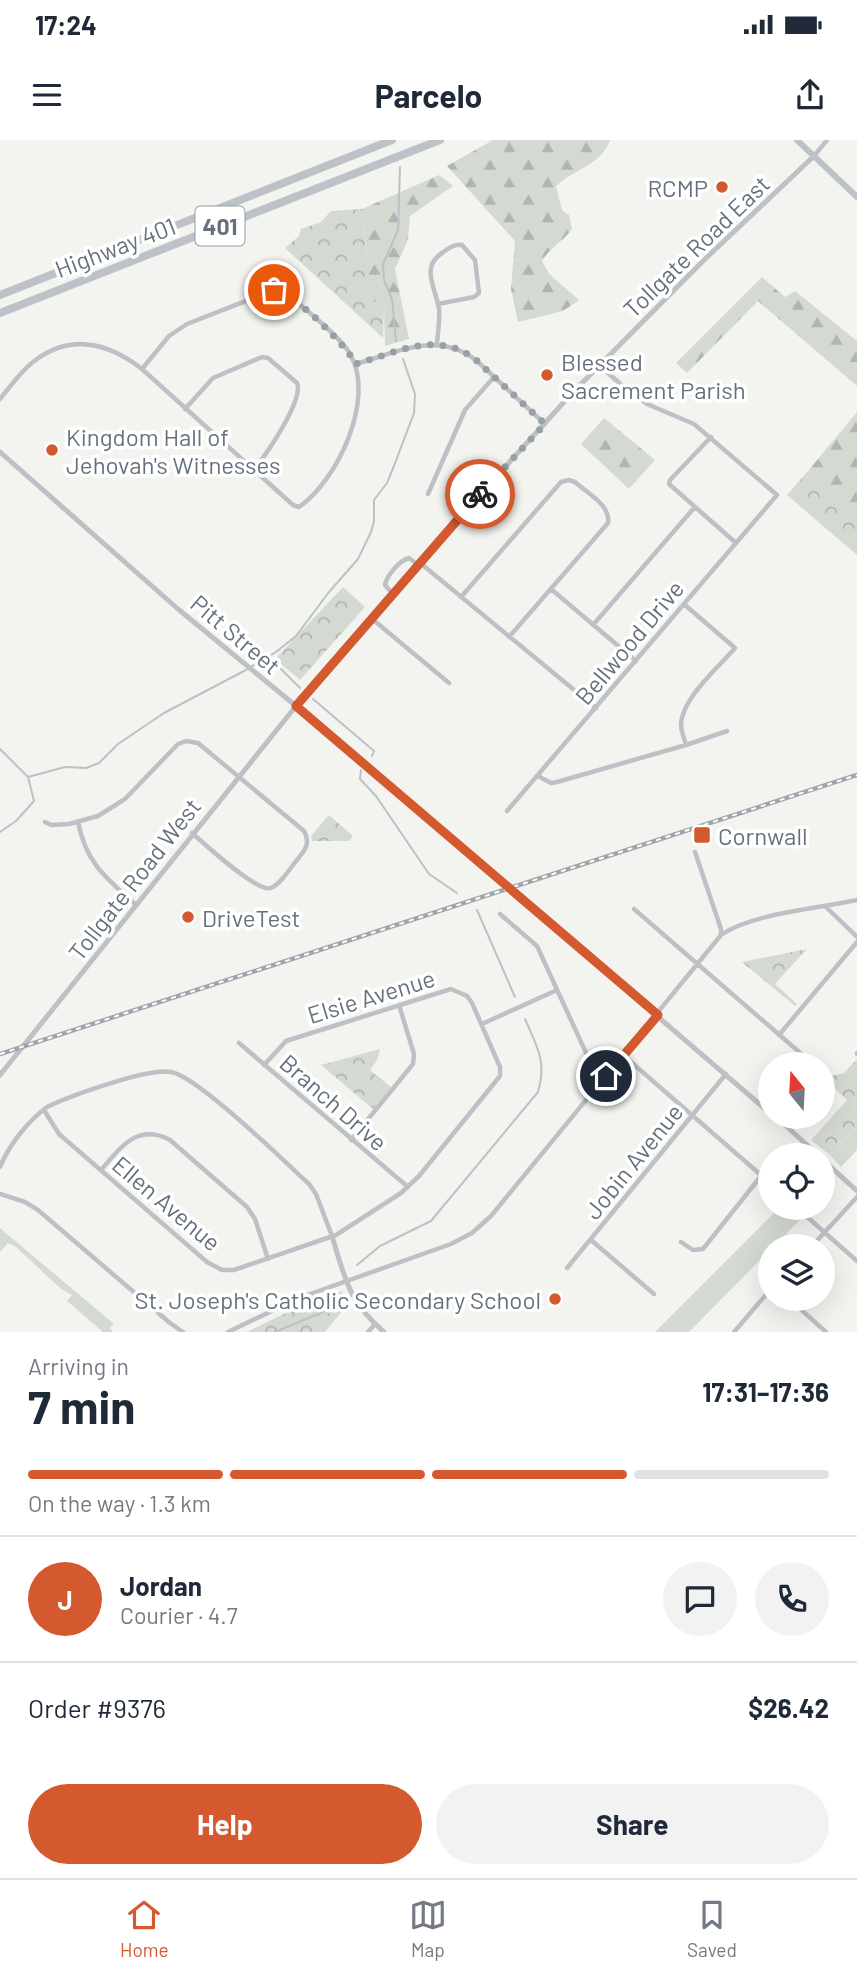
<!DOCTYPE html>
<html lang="en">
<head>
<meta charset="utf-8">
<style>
  :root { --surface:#fff; --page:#f2f2f3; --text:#1f2937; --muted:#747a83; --line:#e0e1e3; --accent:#d4592f }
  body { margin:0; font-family:Barlow,sans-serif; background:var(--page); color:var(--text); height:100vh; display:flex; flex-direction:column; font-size:26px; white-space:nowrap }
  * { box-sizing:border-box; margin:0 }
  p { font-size:23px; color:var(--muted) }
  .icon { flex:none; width:38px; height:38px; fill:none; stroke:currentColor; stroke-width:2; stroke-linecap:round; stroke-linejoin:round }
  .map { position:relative; height:1192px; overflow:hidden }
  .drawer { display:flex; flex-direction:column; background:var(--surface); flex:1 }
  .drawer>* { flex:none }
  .needle { width:46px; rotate:342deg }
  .buttons { position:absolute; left:758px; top:912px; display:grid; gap:14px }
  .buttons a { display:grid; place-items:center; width:77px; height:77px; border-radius:50%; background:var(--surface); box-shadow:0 7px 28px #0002; font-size:35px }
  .pin { position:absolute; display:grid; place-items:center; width:60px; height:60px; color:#fff; margin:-30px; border:4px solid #fff; border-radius:50%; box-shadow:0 2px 7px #0007 }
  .courier { position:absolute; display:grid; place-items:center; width:70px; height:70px; margin:-35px; border:5px solid #d4592f; border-radius:50%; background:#fff; color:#222; box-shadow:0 2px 9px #0007 }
  .head em { font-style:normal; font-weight:700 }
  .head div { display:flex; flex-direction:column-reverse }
  .head { display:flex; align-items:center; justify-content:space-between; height:119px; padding:0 28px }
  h1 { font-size:46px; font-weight:700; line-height:52px }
  .bar { display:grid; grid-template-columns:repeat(4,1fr); gap:10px 7px; align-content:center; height:84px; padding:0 28px }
  .bar i { height:9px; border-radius:5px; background:var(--line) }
  .bar .on { background:var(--accent) }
  .bar p { grid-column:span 4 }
  .line { display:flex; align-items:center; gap:18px; padding:0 28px; border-top:2px solid var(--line) }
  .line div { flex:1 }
  .round { display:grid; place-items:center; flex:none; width:74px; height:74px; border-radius:37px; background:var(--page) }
  .primary-button { display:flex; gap:14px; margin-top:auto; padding:14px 28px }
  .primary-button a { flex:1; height:80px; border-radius:42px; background:var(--accent); color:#fff; font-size:28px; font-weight:700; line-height:80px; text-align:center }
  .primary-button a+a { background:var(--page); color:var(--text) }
  .status { display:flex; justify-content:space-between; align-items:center; height:49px; padding:0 35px; background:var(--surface); direction:ltr }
  .status svg { height:19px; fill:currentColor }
  header { display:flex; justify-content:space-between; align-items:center; height:91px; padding:0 28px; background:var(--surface); font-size:32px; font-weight:700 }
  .tabs { display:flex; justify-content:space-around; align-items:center; height:98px; border-top:2px solid var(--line); background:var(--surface); font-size:19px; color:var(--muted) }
  .tabs a { display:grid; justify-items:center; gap:4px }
  .tabs .on { color:var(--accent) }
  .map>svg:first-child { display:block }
  .grass { fill:#d4dad1 }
  .forest { fill:url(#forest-firs) }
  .park { fill:url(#park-crowns) }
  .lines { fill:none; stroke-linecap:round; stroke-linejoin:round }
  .stream { stroke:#b9c2c7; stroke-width:2 }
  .minor { stroke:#bdc0c4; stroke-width:4.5 }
  .tertiary { stroke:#bdc0c4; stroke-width:5 }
  .secondary { stroke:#bcc2c7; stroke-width:6 }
  .motorway { stroke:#bcc2c7; stroke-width:8 }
  .rail-casing { stroke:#a1a5aa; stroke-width:4.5 }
  .rail { stroke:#fff; stroke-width:2; stroke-dasharray:5; stroke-linecap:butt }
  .done { stroke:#97a0a6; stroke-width:7; stroke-dasharray:0 12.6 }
  .route { stroke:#d4592f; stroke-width:9 }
  .poi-dot { fill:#d4592f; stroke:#fff; stroke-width:2.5 }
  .labels { text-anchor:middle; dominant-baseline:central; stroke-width:7; stroke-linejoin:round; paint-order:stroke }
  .shield { fill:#fff; stroke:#939ca5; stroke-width:2 }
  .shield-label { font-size:23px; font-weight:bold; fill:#65727e }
  .poi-label { font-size:24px; fill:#65727e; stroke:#fff; text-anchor:start }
  .street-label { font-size:24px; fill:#65727e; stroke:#fff }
</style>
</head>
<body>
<div class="status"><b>17:24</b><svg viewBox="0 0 49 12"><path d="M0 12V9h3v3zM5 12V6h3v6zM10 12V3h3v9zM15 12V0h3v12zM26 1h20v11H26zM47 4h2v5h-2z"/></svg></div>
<header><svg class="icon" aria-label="menu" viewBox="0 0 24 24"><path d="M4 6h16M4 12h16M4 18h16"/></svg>Parcelo<svg class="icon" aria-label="share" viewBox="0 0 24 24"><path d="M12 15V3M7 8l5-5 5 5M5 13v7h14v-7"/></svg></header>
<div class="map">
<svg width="857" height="1192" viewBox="0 0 857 1192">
  <defs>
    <pattern id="forest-firs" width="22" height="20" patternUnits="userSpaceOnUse" patternTransform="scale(1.75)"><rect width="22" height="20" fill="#d4dad1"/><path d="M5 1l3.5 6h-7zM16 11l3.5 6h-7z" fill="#b0b5af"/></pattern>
    <pattern id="park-crowns" width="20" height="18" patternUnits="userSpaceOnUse" patternTransform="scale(1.75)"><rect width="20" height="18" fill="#d4dad1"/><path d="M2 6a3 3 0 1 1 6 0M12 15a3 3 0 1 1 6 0" fill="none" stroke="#b0b5af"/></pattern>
  </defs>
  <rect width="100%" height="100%" fill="#f3f4f0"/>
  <!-- grass -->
  <path class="grass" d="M857,987V1010L841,1027L830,1015Z
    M779,1068H812L774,1106H770V1110L689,1192H655Z
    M0,1088L114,1184L110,1188L113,1192H103L67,1161L72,1155L61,1149L16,1107L8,1103L0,1112Z"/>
  <!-- forest -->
  <path class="forest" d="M493,0H610C602,25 574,29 556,46L562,70L569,75L572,89C563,102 550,107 542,121L549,134L579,160L563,171L518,182L511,149L515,101L447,26Z
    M439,35L453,46L410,76L408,100L395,129L409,199L385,206L384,166L368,159V128L362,69Z
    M762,137L785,157L795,151L857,201V246L758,161L687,233L676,223Z
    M857,272V375L808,331Z
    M604,278L655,320L629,349L581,304Z"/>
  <!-- park -->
  <path class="park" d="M362,69L368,128V159L384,166L383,198L285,108L299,96L301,89L321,82L331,71Z
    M808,331L857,375V415L787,355Z
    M343,447L365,467L300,540L275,519Z
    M329,675L353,696L349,701H312L311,696Z
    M807,809L775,844L797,864L795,866L742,822Z
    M380,909L377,920L370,930L391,947L373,969L321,925Z
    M857,919V987L830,1015L811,1000L847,960L823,938L844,933Z
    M342,1151L348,1164L325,1192H247L302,1165Z"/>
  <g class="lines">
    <!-- stream -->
    <path class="stream" d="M396,201L392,159L384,140L383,124L398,90L400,27
      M269,517L300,548
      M313,559L374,611L372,616
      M0,609L28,637L34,661L16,681L0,692
      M361,630L360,639L376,656L429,734L457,753
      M28,637L65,627L86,628L99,623L118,604L164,573L244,531L276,512L296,496L329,452L358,419L371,392L374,381V360L387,343L394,326L414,273L415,254L403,219
      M477,770L515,857
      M357,1125L380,1106L431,1081L538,952C547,921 537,907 525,879
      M275,1192L330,1169L340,1158"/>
    <!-- minor -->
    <path class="minor" d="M814,16L827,0
      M437,203C438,192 440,181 439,169C436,149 420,127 442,113C448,108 455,104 462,105L475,120L479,153L474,157L438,164
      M356,224C398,212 439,190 477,221L545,284
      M0,259C10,247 20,232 33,222C70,193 107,202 142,229L293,365L299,367C338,340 376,258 350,214C340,196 300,165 283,151L274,150L187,184L169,196L142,229
      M185,269L213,238L262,217L268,218L297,243C304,260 266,315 254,329
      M711,297L670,340L669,344L736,403
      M428,354L465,270L494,237
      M419,422L596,568
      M551,449L636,521
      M392,453L385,445C387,435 399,421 409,418L417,424
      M461,457L561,342L569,340L575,342C587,353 611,365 608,383L509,497
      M685,465L735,508C719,527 682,558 681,584C681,591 684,598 686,605
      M371,478L449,543
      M593,485L694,368
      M538,636L551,643L557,642L686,605L727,591
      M507,671L777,355L694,284L647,264L625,248L600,226
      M45,682L51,685L69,684L98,676L125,659L178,604L186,601L198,603L304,691C311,703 305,710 297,720C290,728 281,744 271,748C257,753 205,704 192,693
      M78,682C86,723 106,738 135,764
      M695,712L721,789V794
      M826,767L857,797
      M634,769L813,924
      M500,774L537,806L587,915L607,934
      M482,884L557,850
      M779,895L857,802
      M239,903L408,1047
      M857,914V913
      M623,915L770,1043
      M822,933L825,935
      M44,970L59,994L207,1122L222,1130H234L336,1095L401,1053L419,1036L500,936V927L472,863L467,856L451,849L286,901L264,925
      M351,1000L413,924L414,914L399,865
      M0,1027C9,1005 28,981 47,967C70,956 147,928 171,932C197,936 285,1022 309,1044L316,1054L332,1096
      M101,1030C121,1007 137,983 170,1000L247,1067L255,1079L268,1119
      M0,1054L25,1062L38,1070L170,1183L183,1192
      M797,1068L857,1121
      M591,1100L654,1154
      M681,1102L693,1110L703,1109L761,1036
      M812,1106L857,1057
      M567,1128L726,934
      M788,1158L826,1192
      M228,1192L299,1158L451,1104L472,1093L491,1076L721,795C753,773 817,769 857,760
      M368,1192L375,1184
      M734,1192L770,1150"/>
    <!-- tertiary -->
    <path class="tertiary" d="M0,312L178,469L296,566L770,973
      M0,935L296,566L417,424L574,251L703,121L814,16
      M775,976L818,1015
      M822,1019L857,1051
      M332,1096C345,1139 349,1162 384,1192"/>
    <!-- secondary -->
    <path class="secondary" d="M797,0L857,57"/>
    <!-- motorway -->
    <path class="motorway" d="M0,155L392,0
      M0,173L440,0"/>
    <defs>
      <path id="rail" d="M0,914L857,635"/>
    </defs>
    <!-- rail casing -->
    <use href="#rail" class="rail-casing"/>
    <!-- rail -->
    <use href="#rail" class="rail"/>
  </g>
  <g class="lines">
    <!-- done -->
    <path class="done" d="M274,150C294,153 346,205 356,224C398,212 439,189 477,221L545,284L480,354"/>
    <!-- route -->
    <path class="route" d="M480,354L296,566L658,875L606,936"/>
  </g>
  <!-- markers -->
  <g class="poi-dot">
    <circle cx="722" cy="47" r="7"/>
    <circle cx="547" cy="235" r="7"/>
    <circle cx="52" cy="310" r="7"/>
    <rect x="693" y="686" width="18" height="18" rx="3.5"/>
    <circle cx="188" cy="777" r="7"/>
    <circle cx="555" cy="1159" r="7"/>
  </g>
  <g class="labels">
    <!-- shield labels -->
    <rect class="shield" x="195.5" y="66.5" width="49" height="39" rx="5"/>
    <g class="shield-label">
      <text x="220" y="86">401</text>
    </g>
    <!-- poi labels -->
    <g class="poi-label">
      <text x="708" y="47" text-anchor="end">RCMP</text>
      <text x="561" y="221">Blessed<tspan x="561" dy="28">Sacrement Parish</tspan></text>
      <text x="66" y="296">Kingdom Hall of<tspan x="66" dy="28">Jehovah's Witnesses</tspan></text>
      <text x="718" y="695">Cornwall</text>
      <text x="202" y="777">DriveTest</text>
      <text x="541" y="1159" text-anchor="end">St. Joseph's Catholic Secondary School</text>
    </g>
    <!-- street labels -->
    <g class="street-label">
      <text transform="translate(696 106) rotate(-44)">Tollgate Road East</text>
      <text transform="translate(115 107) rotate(-21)">Highway 401</text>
      <text transform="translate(236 494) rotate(40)">Pitt Street</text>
      <text transform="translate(629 502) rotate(-50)">Bellwood Drive</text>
      <text transform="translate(134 739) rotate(-52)">Tollgate Road West</text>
      <text transform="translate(371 856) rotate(-17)">Elsie Avenue</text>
      <text transform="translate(334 962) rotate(41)">Branch Drive</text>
      <text transform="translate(633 1021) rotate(-51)">Jobin Avenue</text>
      <text transform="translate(167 1063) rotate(40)">Ellen Avenue</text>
    </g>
  </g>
</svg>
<div class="buttons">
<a><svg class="needle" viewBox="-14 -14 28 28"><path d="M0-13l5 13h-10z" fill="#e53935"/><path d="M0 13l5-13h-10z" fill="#747a83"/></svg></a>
<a><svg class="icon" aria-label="locate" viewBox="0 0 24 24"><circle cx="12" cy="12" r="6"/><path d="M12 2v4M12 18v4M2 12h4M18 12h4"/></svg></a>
<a><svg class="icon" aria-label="layers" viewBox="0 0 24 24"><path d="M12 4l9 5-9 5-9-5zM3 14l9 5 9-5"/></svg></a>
</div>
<div class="pin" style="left:274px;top:150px;background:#ea580c"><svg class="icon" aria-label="bag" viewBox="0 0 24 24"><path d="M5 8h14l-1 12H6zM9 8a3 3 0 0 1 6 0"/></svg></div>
<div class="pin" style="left:606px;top:936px;background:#1f2937"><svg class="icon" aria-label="home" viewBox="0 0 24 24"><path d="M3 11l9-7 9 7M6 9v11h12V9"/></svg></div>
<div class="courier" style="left:480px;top:354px"><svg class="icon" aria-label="bike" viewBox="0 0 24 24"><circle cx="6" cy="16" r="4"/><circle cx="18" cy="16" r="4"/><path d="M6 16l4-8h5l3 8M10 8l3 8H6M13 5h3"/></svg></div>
</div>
<section class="drawer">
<div class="head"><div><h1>7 min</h1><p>Arriving in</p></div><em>17:31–17:36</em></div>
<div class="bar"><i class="on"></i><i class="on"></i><i class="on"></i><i></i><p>On the way · 1.3 km</p></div>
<div class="line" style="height:126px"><b class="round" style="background:var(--accent);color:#fff">J</b><div><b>Jordan</b><p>Courier · 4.7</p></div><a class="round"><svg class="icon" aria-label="chat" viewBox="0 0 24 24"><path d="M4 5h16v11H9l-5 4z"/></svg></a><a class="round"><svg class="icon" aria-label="phone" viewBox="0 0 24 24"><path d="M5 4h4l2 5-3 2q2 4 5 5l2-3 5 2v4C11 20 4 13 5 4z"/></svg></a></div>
<div class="line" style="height:91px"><div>Order #9376</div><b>$26.42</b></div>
<div class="primary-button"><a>Help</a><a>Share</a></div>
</section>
<nav class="tabs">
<a class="on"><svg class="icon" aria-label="home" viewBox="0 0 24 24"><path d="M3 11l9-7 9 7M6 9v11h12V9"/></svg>Home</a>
<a><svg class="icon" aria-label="map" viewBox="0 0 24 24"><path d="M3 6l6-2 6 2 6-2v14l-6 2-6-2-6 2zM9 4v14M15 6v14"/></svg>Map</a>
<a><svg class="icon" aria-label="saved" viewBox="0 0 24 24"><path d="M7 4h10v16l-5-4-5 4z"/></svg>Saved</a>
</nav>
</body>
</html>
